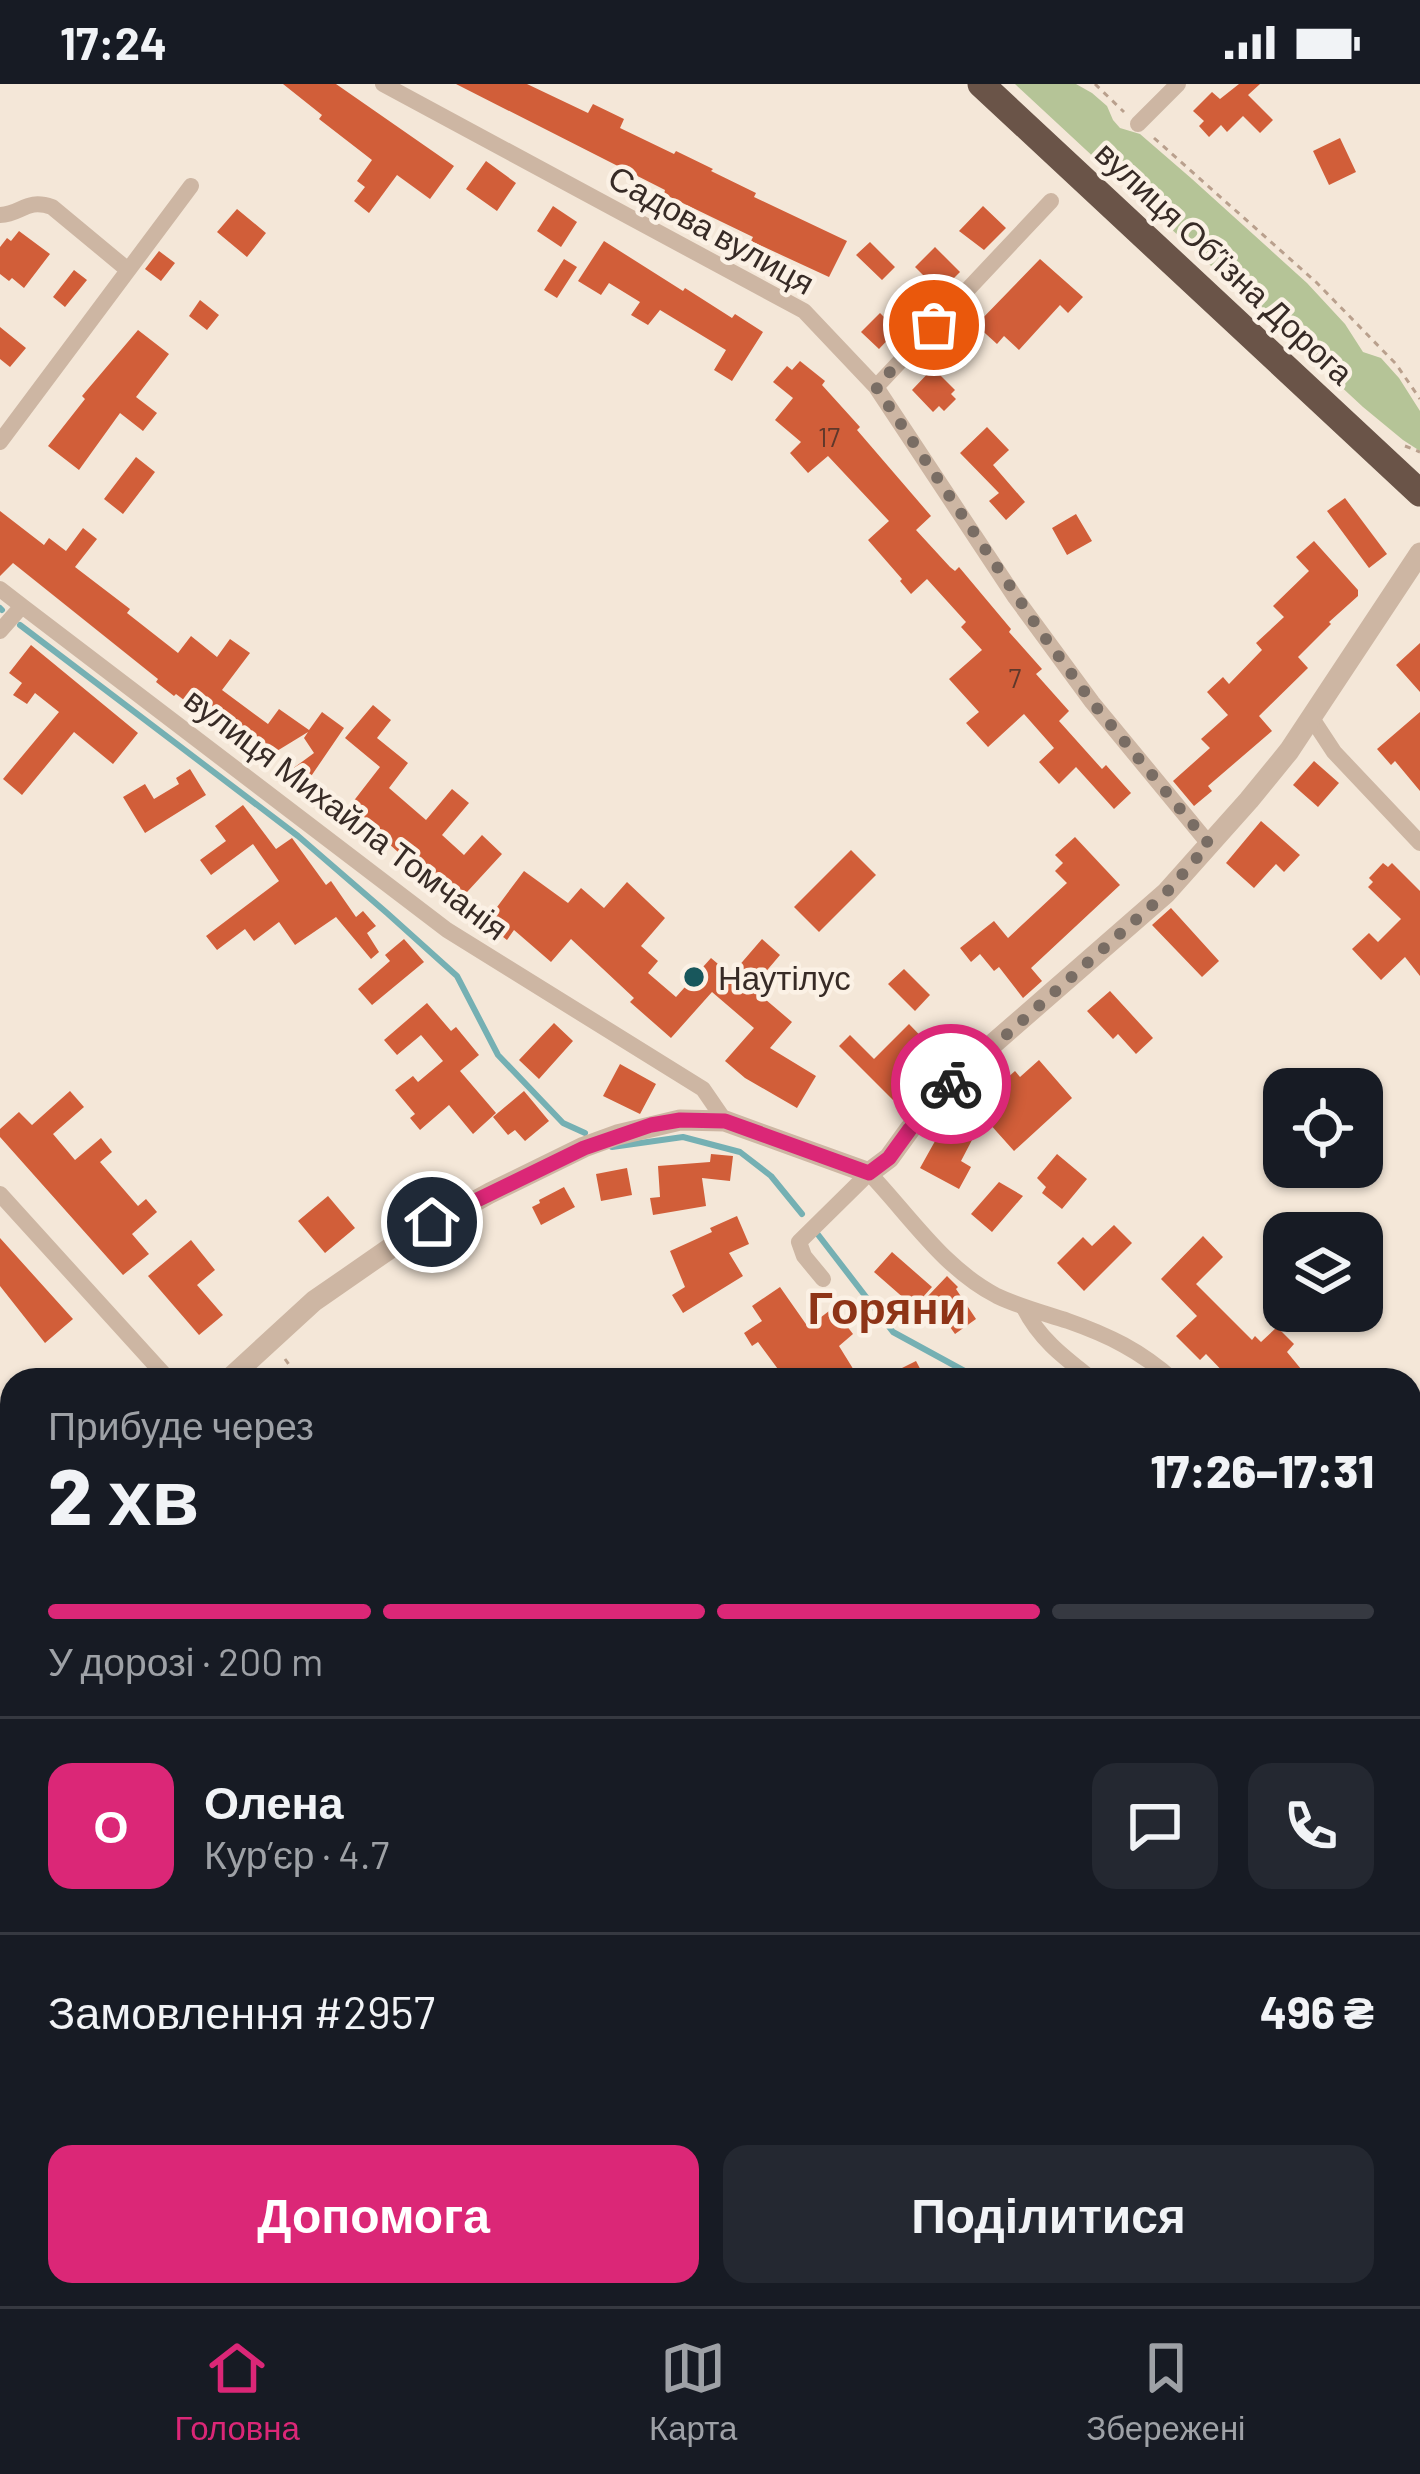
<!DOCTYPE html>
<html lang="uk">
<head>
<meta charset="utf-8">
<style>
  :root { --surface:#171b24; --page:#242831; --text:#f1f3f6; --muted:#9ea1a6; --line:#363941; --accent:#db2777 }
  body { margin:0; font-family:Barlow,sans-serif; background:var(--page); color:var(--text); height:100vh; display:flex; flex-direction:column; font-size:45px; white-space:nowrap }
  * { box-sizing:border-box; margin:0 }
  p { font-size:39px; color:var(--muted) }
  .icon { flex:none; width:66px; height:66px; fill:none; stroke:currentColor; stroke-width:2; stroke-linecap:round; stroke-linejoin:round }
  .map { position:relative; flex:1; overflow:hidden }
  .drawer { position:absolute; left:0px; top:1284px; width:1422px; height:939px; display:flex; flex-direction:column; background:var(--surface); border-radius:36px 36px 0 0; box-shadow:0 3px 9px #0004 }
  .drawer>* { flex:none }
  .fabs { position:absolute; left:1263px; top:984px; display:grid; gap:24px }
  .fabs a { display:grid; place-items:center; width:120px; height:120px; border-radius:24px; background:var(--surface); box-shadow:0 3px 9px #0004; font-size:60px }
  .pin { position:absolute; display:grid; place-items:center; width:102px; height:102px; color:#fff; margin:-51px; border:6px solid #fff; border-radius:50%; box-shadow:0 3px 12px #0007 }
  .courier { position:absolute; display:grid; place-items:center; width:120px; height:120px; margin:-60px; border:9px solid #db2777; border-radius:50%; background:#fff; color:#222; box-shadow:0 3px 15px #0007 }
  .head em { font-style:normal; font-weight:800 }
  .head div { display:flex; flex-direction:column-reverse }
  .head { display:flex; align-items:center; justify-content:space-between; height:204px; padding:0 48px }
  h1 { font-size:78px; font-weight:800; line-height:90px }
  .bar { display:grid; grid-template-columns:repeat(4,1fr); gap:18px 12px; align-content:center; height:144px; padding:0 48px }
  .bar i { height:15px; border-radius:9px; background:var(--line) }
  .bar .current { background:var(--accent) }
  .bar p { grid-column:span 4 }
  .line { display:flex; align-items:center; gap:30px; padding:0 48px; border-top:3px solid var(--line) }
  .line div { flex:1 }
  .round { display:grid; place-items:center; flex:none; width:126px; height:126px; border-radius:24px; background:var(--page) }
  .cta { display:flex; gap:24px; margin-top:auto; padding:24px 48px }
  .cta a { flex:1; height:138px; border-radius:24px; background:var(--accent); color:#fff; font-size:48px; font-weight:800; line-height:138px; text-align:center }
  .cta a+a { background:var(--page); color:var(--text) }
  .status { display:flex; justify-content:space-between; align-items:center; height:84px; padding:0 60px; background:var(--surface); direction:ltr }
  .status svg { height:33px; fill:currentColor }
  .tabs { display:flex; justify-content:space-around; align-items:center; height:168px; border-top:3px solid var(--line); background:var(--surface); font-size:33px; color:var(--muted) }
  .tabs a { display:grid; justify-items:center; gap:6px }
  .tabs .current { color:var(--accent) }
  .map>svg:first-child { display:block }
  .green { fill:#b5c497 }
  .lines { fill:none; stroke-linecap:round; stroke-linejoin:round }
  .stream { stroke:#75b0b3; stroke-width:6 }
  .building { fill:#d15e39 }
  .path { stroke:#b9a08d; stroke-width:3; stroke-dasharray:6 6; stroke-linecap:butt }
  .minor { stroke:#cdb6a3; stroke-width:16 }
  .tertiary { stroke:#cdb6a3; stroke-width:21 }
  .trunk { stroke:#6a5448; stroke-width:27 }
  .done { stroke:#796d64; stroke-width:12; stroke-dasharray:0 21.6 }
  .route { stroke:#db2777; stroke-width:15 }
  .poi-dot { fill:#18575c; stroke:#fbf1e5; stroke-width:4.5 }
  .labels { text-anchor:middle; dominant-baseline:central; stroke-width:9; stroke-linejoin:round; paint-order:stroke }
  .number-label { font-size:27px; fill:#5e382b }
  .street-label { font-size:33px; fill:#372b26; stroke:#fbf1e5 }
  .poi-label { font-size:33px; fill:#372b26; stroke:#fbf1e5; text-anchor:start }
  .district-label { font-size:45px; font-weight:bold; fill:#8e3417; stroke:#fbf1e5 }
</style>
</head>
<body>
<div class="status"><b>17:24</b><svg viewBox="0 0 49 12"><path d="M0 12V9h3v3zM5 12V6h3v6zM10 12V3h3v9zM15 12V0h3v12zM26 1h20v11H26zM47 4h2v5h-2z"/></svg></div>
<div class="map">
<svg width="1420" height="2222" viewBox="0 0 1420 2222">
  <rect width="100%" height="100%" fill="#f4e7d8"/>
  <!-- green -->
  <path class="green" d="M1015,0H1076L1092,9L1107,22L1113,36L1120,44L1140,50L1192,95L1307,199L1345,240L1363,268L1381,274L1399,294L1420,327V367L1403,356L1363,323Z"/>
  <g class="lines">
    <!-- stream -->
    <path class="stream" d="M0,524L2,526
      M20,541L298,752L387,829L457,892L498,971L563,1039L585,1049
      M612,1063L683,1053L740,1068L771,1092L802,1130
      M816,1148L893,1248L981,1296
      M1410,1783L1420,1791"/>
  </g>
  <!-- building -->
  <path class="building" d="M283,0H336L454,82L430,115L397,91L369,129L354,117L365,103L357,97L372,76L319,35L322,31Z
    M456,0H527L588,29L593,20L624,35L620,44L674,70L676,67L713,85L711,87L756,109L754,113L847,157L829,193L751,157L753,153L664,110L665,106Z
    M1239,0H1260L1248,11L1273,36L1260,49L1243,32L1227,48L1221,41L1209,53L1199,42L1204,37L1193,27L1212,8L1220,15Z
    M1340,54L1356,88L1329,101L1313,67Z
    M486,77L516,99L497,127L466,105Z
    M553,122L577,138L561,163L537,147Z
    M983,122L1006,144L984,166L959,147Z
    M237,125L266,149L247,173L217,148Z
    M19,147L50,170L24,204L12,194L9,197L0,190V163L7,154L11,157Z
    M604,157L683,207L685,204L732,234L735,230L763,248L732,297L714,286L726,266L660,226L648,241L631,231L640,218L609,199L601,211L578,197Z
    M870,158L895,183L882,196L856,171Z
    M935,163L960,188L940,208L915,183Z
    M159,167L175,179L161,197L145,185Z
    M564,175L577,183L557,214L544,206Z
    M1040,175L1083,213L1068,229L1060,221L1019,266L1004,252L997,260L976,241Z
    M74,186L87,196L65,223L53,213Z
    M200,216L219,231L207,246L189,232Z
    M880,229L897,246L879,265L861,248Z
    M0,243L26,264L10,283L0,275Z
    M138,246L169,270L136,313L157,329L143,347L120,329L79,386L48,362L85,315L82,312Z
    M800,277L825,297L822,301L860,343L857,346L931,432L916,446L950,483L955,487L959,483L1011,545L1009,548L1042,585L1036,590L1069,627L1059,637L1102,685L1106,681L1131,709L1114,725L1076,683L1059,700L1039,678L1054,664L1024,630L988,663L966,639L979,628L949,595L982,566L961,543L966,538L927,495L911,510L900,497L902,495L868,456L889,437L828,372L808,389L790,369L801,358L775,336L793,314L773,298L787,282L792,286Z
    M933,284L955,306L951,310L956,315L944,327L939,322L933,328L912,306Z
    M987,343L1009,366L993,381L1025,418L1006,436L989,417L999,409L960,369Z
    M136,373L155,388L123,430L104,415Z
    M1345,414L1387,470L1369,484L1327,427Z
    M0,427L44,461L49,454L66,467L83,444L97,455L75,483L130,525L127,529L178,569L191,552L217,573L230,555L250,569L222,606L268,640L279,625L309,646L322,628L344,644L303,704L284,691L314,669L304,654L308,648L272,670L242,649L237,656L176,610L174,612L156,598L158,595L13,479L0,492Z
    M1076,430L1092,457L1067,471L1052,444Z
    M1314,457L1358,506V512L1329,538L1331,540L1298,573L1308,584L1259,632L1272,647L1208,702L1212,707L1194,722L1173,697L1210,664L1201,655L1228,631L1207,608L1223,593L1229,600L1262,566L1256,559L1284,533L1273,522L1309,487L1296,473Z
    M1420,559V608L1396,581Z
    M31,561L138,649L113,680L74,648L22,711L3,695L59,628L35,609L27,620L13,611L22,599L9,589Z
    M373,621L391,636L377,654L408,679L389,704L426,736L452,705L469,719L442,751L464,771L482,751L502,770L456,820L369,742L363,749L342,732L380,683L345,654Z
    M1420,628V707L1395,677L1391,681L1377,665Z
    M1314,677L1339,699L1318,723L1293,701Z
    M190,685L206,711L145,749L123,713L145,700L154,715L179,700L176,694Z
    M243,721L276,765L292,754L326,801L331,797L356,833L363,827L376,842L367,849L379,868L371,875L336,833L295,861L279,838L254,857L245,845L217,866L206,852L279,797L253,760L211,791L200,776L226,757L215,742Z
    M1261,737L1300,771L1284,788L1276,780L1254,804L1226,779Z
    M1075,753L1120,801L1031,884L1042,897L1023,914L999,883L994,887L980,870L971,878L960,864L994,837L1008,854L1067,799L1055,787L1063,779L1055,771Z
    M851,766L876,791L819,848L794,823Z
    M1383,779L1388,783L1392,779L1420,807V892L1405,873L1381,896L1352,865L1369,849L1378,858L1401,835L1368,803L1373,798L1369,794Z
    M524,787L568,819L581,804L604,824L627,798L665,834L641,862L658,877L648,889L676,913L711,874L731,891L762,855L780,871L752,904L792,938L770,964L816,992L797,1024L745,994L725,977L754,944L712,908L671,954L630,918L634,914L571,855L551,878L514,846L507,856L485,839Z
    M1171,824L1219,877L1202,893L1152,841Z
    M404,855L424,878L372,921L358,905L390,877L385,871Z
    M904,885L930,911L915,927L888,900Z
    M1110,907L1153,954L1136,970L1118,950L1113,955L1087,927Z
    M427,919L451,947L456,943L479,971L460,987L496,1029L473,1050L449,1021L420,1046L410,1034L415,1030L395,1006L413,992L418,998L443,977L421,951L397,971L384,956Z
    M554,939L573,957L539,995L519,976Z
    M909,940L939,971L893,1016L839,962L850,951L874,975Z
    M1039,976L1072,1014L1014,1067L980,1029L1004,1008L998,1002L1015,987L1020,993Z
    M620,980L656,1000L640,1030L603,1012Z
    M70,1007L84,1023L53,1050L75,1076L101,1054L112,1068L100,1078L138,1122L146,1115L157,1128L132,1150L149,1170L123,1191L0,1053V1045L19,1028L32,1041Z
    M524,1007L549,1037L525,1057L515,1046L508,1051L493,1033Z
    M944,1041L972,1056L961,1077L971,1083L959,1105L920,1084Z
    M711,1070L733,1072L730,1097L702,1094L706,1122L653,1131L650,1114L660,1113L658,1082L710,1078Z
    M1057,1070L1087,1095L1062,1125L1042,1109L1046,1103L1037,1094Z
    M627,1084L632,1111L601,1117L596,1090Z
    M999,1098L1023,1112L992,1148L971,1130Z
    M564,1103L575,1123L541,1141L532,1123L540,1119L539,1116Z
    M328,1112L355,1144L325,1169L298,1137Z
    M737,1132L749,1160L729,1169L743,1192L683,1229L672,1211L685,1203L670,1167L712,1148L710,1144Z
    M1114,1141L1132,1159L1084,1207L1057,1179L1083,1153L1092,1162Z
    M1203,1152L1223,1173L1196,1200L1252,1256L1255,1252L1261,1258L1277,1243L1294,1260L1287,1268L1310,1296H1231L1206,1270L1200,1276L1176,1252L1197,1232L1161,1195Z
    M0,1154L73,1235L45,1259L0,1202Z
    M191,1156L215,1186L197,1201L223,1231L199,1251L148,1192Z
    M892,1168L932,1203L914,1223L874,1188Z
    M947,1192L958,1203L956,1205L976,1235L955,1250L928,1212Z
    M780,1203L808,1243L833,1224L853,1250L839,1262L860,1296H786L758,1258L752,1262L744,1249L762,1237L752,1222Z
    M916,1277L926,1296H878Z"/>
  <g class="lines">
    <!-- path -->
    <path class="path" d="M1095,0L1124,28
      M1154,54L1316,198L1396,280L1420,315
      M1405,362L1420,368
      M285,1275L300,1296
      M1057,2222L1080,2211
      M1188,2222L1205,2211
      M1318,2222L1331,2211"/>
    <!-- minor -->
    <path class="minor" d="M383,0L804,227L876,303L1015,513L1092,618L1209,760
      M1138,40L1178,0
      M0,131C22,130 26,114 52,123L128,186
      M876,303L1051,117
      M0,358L191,102
      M0,505L22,522
      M0,547L22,522L447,846L703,1005L725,1037
      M1311,633L1334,668L1420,759
      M0,1110L169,1296
      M823,1195L804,1172L799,1158L869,1089C910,1132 943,1184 997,1212C1020,1223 1044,1229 1068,1237C1108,1251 1141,1267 1173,1296
      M1024,1224C1040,1256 1065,1274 1093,1296
      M1410,1602L1420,1616
      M0,1957L12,1967
      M1410,2159H1420
      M304,2211L317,2222
      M942,2211L947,2222"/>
    <!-- tertiary -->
    <path class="tertiary" d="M228,1296L314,1217L392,1163L490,1109L584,1063L617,1051L680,1036L725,1037L869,1089L889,1074L910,1045L986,966L1166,809L1249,716L1289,667L1420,469
      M0,1497L12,1486"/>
    <!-- trunk -->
    <path class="trunk" d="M981,0L1420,409"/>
  </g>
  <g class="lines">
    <!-- done -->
    <path class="done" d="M934,241L876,303L1041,548L1092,618L1209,760L1166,809L951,1000"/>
    <!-- route -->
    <path class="route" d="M432,1138L584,1064L651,1041L680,1036L725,1037L869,1089L889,1074L910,1045L951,1000"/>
  </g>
  <!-- markers -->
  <circle class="poi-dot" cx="694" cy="893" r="12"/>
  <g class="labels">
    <!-- number labels -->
    <g class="number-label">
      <text x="829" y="352">17</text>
      <text x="1015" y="593">7</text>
    </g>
    <!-- street labels -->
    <g class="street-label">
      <text transform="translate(712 145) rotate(29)">Садова вулиця</text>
      <text transform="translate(1225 178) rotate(43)">вулиця Обʼїзна Дорога</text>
      <text transform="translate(347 729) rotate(37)">вулиця Михайла Томчанія</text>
    </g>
    <!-- poi labels -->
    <g class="poi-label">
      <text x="718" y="893">Наутілус</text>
    </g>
    <!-- district labels -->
    <g class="district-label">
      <text x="887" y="1222">Горяни</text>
    </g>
  </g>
</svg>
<div class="fabs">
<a><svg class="icon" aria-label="locate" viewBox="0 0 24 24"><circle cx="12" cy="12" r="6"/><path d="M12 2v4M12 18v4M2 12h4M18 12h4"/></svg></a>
<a><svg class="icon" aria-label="layers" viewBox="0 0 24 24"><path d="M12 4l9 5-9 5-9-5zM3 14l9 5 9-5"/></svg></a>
</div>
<div class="pin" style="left:934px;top:241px;background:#ea580c"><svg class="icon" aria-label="bag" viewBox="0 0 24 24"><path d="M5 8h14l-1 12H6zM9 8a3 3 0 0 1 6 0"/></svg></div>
<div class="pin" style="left:432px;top:1138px;background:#1f2937"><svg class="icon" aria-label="home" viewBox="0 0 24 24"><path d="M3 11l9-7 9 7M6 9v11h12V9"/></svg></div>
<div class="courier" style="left:951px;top:1000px"><svg class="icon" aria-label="bike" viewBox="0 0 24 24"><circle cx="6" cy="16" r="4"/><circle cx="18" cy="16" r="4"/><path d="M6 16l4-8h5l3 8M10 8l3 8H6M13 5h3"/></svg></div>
<section class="drawer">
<div class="head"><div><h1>2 хв</h1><p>Прибуде через</p></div><em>17:26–17:31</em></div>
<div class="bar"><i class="current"></i><i class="current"></i><i class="current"></i><i></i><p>У дорозі · 200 m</p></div>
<div class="line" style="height:216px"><b class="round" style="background:var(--accent);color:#fff">О</b><div><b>Олена</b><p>Кур’єр · 4.7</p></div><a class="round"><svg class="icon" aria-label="chat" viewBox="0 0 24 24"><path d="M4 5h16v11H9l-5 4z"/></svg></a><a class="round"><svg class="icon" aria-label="phone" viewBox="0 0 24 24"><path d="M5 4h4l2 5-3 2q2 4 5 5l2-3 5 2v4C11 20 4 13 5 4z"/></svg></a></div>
<div class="line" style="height:156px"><div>Замовлення #2957</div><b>496 ₴</b></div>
<div class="cta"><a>Допомога</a><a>Поділитися</a></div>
</section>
</div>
<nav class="tabs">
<a class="current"><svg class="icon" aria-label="home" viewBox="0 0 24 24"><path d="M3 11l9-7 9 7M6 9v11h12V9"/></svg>Головна</a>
<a><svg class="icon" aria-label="map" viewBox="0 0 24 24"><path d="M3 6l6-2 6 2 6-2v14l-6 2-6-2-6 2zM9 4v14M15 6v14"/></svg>Карта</a>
<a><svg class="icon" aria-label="saved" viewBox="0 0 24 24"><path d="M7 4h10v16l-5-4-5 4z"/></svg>Збережені</a>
</nav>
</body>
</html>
